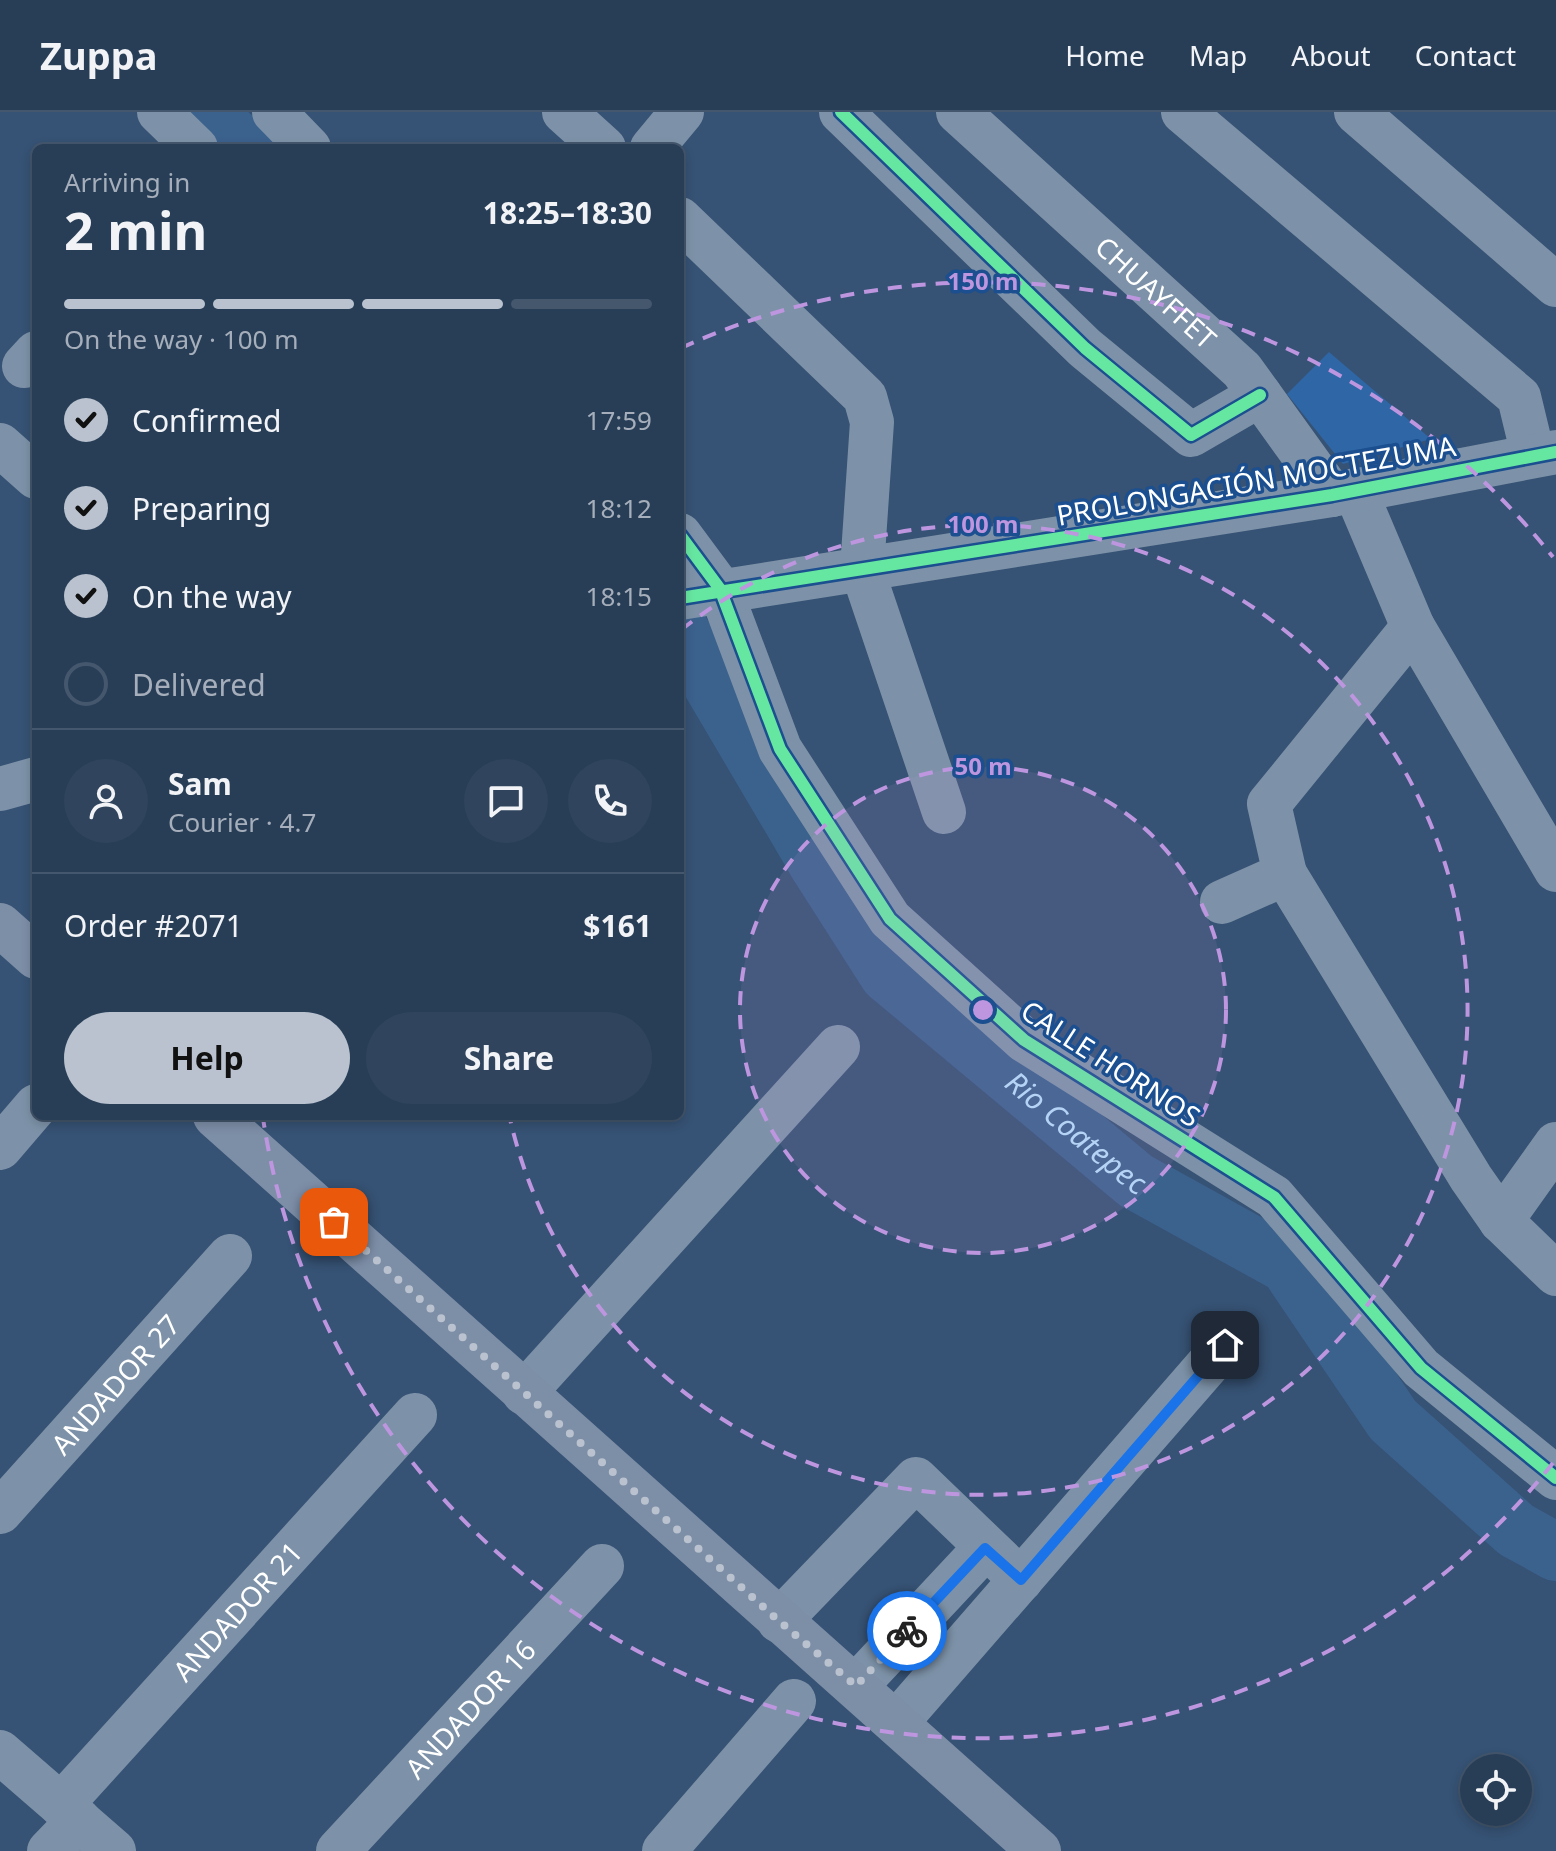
<!DOCTYPE html>
<html lang="en">
<head>
<meta charset="utf-8">
<style>
  :root { --surface:#283e57; --page:#30455d; --text:#f1f3f6; --muted:#a5aeba; --line:#44576d; --accent:#b9c2ce }
  body { margin:0; font-family:"Noto Sans",sans-serif; background:var(--page); color:var(--text); height:100vh; display:flex; flex-direction:column; font-size:30px; white-space:nowrap }
  * { box-sizing:border-box; margin:0 }
  p { font-size:26px; color:var(--muted) }
  .icon { flex:none; width:44px; height:44px; fill:none; stroke:currentColor; stroke-width:2; stroke-linecap:round; stroke-linejoin:round }
  .map { position:relative; flex:1; overflow:hidden }
  .side { position:absolute; left:32px; top:32px; width:652px; height:976px; display:flex; flex-direction:column; background:var(--surface); border-radius:12px; box-shadow:0 4px 12px #0003,0 0 0 2px var(--line) }
  .side>* { flex:none }
  .controls { position:absolute; left:1460px; top:1642px; display:grid; gap:16px }
  .controls a { display:grid; place-items:center; width:72px; height:72px; border-radius:50%; background:var(--surface); box-shadow:0 4px 12px #0003,0 0 0 2px var(--line); font-size:40px }
  .pin { position:absolute; display:grid; place-items:center; width:68px; height:68px; color:#fff; margin:-34px; border-radius:16px; box-shadow:0 4px 12px #0006 }
  .courier { position:absolute; display:grid; place-items:center; width:80px; height:80px; margin:-40px; border:6px solid #1a73e8; border-radius:50%; background:#fff; color:#222; box-shadow:0 2px 10px #0007 }
  .headline em { font-style:normal; font-weight:700 }
  .headline div { display:flex; flex-direction:column-reverse }
  .headline { display:flex; align-items:center; justify-content:space-between; height:136px; padding:0 32px }
  h1 { font-size:52px; font-weight:700; line-height:60px }
  .bar { display:grid; grid-template-columns:repeat(4,1fr); gap:12px 8px; align-content:center; height:96px; padding:0 32px }
  .bar i { height:10px; border-radius:6px; background:var(--line) }
  .bar .active { background:var(--accent) }
  .bar p { grid-column:span 4 }
  .line { display:flex; align-items:center; gap:20px; padding:0 32px; border-top:2px solid var(--line) }
  .line div { flex:1 }
  .round { display:grid; place-items:center; flex:none; width:84px; height:84px; border-radius:42px; background:var(--page) }
  ol { padding:0 32px; list-style:none }
  li { display:flex; align-items:center; gap:24px; height:88px }
  li p { margin-inline-start:auto }
  li .icon { padding:8px; border-radius:50%; background:var(--accent); color:#111; stroke-width:4 }
  li:last-child { color:var(--muted) }
  li i { width:44px; height:44px; border:4px solid var(--line); border-radius:50% }
  .primary-button { display:flex; gap:16px; margin-top:auto; padding:16px 32px }
  .primary-button a { flex:1; height:92px; border-radius:48px; background:var(--accent); color:#111; font-size:32px; font-weight:700; line-height:92px; text-align:center }
  .primary-button a+a { background:var(--page); color:var(--text) }
  header { display:flex; align-items:center; gap:48px; box-sizing:border-box; height:112px; padding:0 40px; background:var(--surface); border-bottom:2px solid var(--line) }
  header strong { font-size:38px }
  nav { display:flex; gap:44px; margin-inline-start:auto; font-size:28px }
  .map>svg:first-child { display:block }
  .park { fill:#2f66a5 }
  .lines { fill:none; stroke-linecap:round; stroke-linejoin:round }
  .river { stroke:#3b618d; stroke-width:58 }
  .minor { stroke:#7d92a8; stroke-width:44 }
  .major { stroke:#7d8ea7; stroke-width:44 }
  .cycleway-casing { stroke:#1b4f8f; stroke-width:17 }
  .cycleway { stroke:#66e7a1; stroke-width:12 }
  .done { stroke:#b9c2ce; stroke-width:8; stroke-dasharray:0 14.4 }
  .route { stroke:#1a73e8; stroke-width:10 }
  .ring { fill:none; stroke:#bd96df; stroke-width:4; stroke-dasharray:14 10 }
  .labels { text-anchor:middle; dominant-baseline:central; stroke-width:7; stroke-linejoin:round; paint-order:stroke }
  .street-label { font-size:28px; fill:#fff; stroke:#1b4f8f }
  .water-label { font-size:30px; font-style:italic; fill:#b5d3f5; stroke:#1b4f8f }
  .centre { fill:#bd96df; stroke:#1b4f8f; stroke-width:4 }
  .ring-label { font-size:24px; text-anchor:middle; font-weight:bold; fill:#bd96df; stroke:#1b4f8f; stroke-width:7; stroke-linejoin:round; paint-order:stroke }
</style>
</head>
<body>
<header>
<strong>Zuppa</strong>
<nav><a>Home</a><a>Map</a><a>About</a><a>Contact</a></nav>
</header>
<div class="map">
<svg width="1556" height="1739" viewBox="0 0 1556 1739">
  <rect width="100%" height="100%" fill="#365274"/>
  <!-- park -->
  <path class="park" d="M1329,240L1431,327L1343,352L1287,282Z"/>
  <g class="lines">
    <!-- river -->
    <g class="river">
      <path d="M203,0L246,36"/>
      <path id="s1" d="M680,518L819,754L888,862L1136,1069L1288,1153L1393,1308L1516,1418L1556,1440"/>
    </g>
    <!-- minor -->
    <g class="minor">
      <path d="M159,0L196,36"/>
      <path d="M274,0L309,36"/>
      <path d="M564,0L604,36"/>
      <path d="M841,0L1085,236L1191,323L1260,283"/>
      <path id="s2" d="M958,0L1242,258L1332,383"/>
      <path d="M1183,0L1519,285L1533,343"/>
      <path d="M1356,0L1556,173"/>
      <path d="M652,36L682,0"/>
      <path d="M680,107L865,285L872,310L862,457L944,700"/>
      <path d="M24,254L36,241"/>
      <path d="M0,333L36,365"/>
      <path d="M1355,378L1413,515L1556,758"/>
      <path d="M680,423L720,477L780,637L890,807L1024,928L1274,1085L1421,1256L1556,1366"/>
      <path d="M680,486L1332,383L1556,340"/>
      <path d="M0,677L36,667"/>
      <path d="M1285,762L1471,1066L1501,1109L1556,1162"/>
      <path d="M1222,790L1285,762L1269,692L1413,515"/>
      <path d="M0,1036L36,994"/>
      <path d="M1501,1109L1556,1032"/>
      <path d="M524,1281L838,935"/>
      <path id="s3" d="M0,1400L230,1144"/>
      <path d="M779,1509L916,1367L1021,1468"/>
      <path d="M856,1574L985,1436"/>
      <path d="M896,1611L1225,1233"/>
      <path d="M0,1640L114,1739"/>
      <path id="s4" d="M61,1693L415,1303"/>
      <path d="M49,1739L79,1708"/>
      <path id="s5" d="M338,1739L602,1454"/>
      <path d="M664,1739L794,1589"/>
    </g>
    <!-- major -->
    <path class="major" d="M0,813L36,845
      M215,1004L1039,1739"/>
    <defs>
      <path id="cycleway" d="M841,0L1085,236L1191,323L1260,283
        M680,423L720,477L780,637L890,807L1024,928L1274,1085L1421,1256L1556,1366
        M680,486L1332,383L1556,340"/>
    </defs>
    <!-- cycleway casing -->
    <use href="#cycleway" class="cycleway-casing"/>
    <!-- cycleway -->
    <use href="#cycleway" class="cycleway"/>
  </g>
  <g class="lines">
    <!-- done -->
    <path class="done" d="M334,1110L779,1509L856,1574L907,1519"/>
    <!-- route -->
    <path class="route" d="M907,1519L985,1436L1021,1468L1225,1233"/>
  </g>
  <!-- distance rings -->
  <circle cx="983" cy="898" r="243" fill="#bd96df" fill-opacity=".12"/>
  <g class="ring">
    <circle cx="983" cy="898" r="243"/>
    <path d="M681 518A485 485 0 1 1 510 1007"/>
    <path d="M1553 1351A728 728 0 0 1 263 1006M681 236A728 728 0 0 1 1553 445"/>
  </g>
  <g class="labels">
    <!-- street labels -->
    <g class="street-label">
      <text stroke="none"><textPath href="#s2" startOffset="268">CHUAYFFET</textPath></text>
      <text transform="translate(1256 368) rotate(-10)">PROLONGACIÓN MOCTEZUMA</text>
      <text transform="translate(1111 951) rotate(33)">CALLE HORNOS</text>
      <text stroke="none"><textPath href="#s3" startOffset="172">ANDADOR 27</textPath></text>
      <text stroke="none"><textPath href="#s4" startOffset="262">ANDADOR 21</textPath></text>
      <text stroke="none"><textPath href="#s5" startOffset="194">ANDADOR 16</textPath></text>
    </g>
    <!-- water labels -->
    <g class="water-label">
      <text stroke="none"><textPath href="#s1" startOffset="648">Rio Coatepec</textPath></text>
    </g>
  </g>
  <circle cx="983" cy="898" r="12" class="centre"/>
  <g class="ring-label">
    <text x="983" y="178">150 m</text>
    <text x="983" y="421">100 m</text>
    <text x="983" y="663">50 m</text>
  </g>
</svg>
<div class="controls">
<a><svg class="icon" aria-label="locate" viewBox="0 0 24 24"><circle cx="12" cy="12" r="6"/><path d="M12 2v4M12 18v4M2 12h4M18 12h4"/></svg></a>
</div>
<div class="pin" style="left:334px;top:1110px;background:#ea580c"><svg class="icon" aria-label="bag" viewBox="0 0 24 24"><path d="M5 8h14l-1 12H6zM9 8a3 3 0 0 1 6 0"/></svg></div>
<div class="pin" style="left:1225px;top:1233px;background:#1f2937"><svg class="icon" aria-label="home" viewBox="0 0 24 24"><path d="M3 11l9-7 9 7M6 9v11h12V9"/></svg></div>
<div class="courier" style="left:907px;top:1519px"><svg class="icon" aria-label="bike" viewBox="0 0 24 24"><circle cx="6" cy="16" r="4"/><circle cx="18" cy="16" r="4"/><path d="M6 16l4-8h5l3 8M10 8l3 8H6M13 5h3"/></svg></div>
<section class="side">
<div class="headline"><div><h1>2 min</h1><p>Arriving in</p></div><em>18:25–18:30</em></div>
<div class="bar"><i class="active"></i><i class="active"></i><i class="active"></i><i></i><p>On the way · 100 m</p></div>
<ol>
<li><svg class="icon" aria-label="check" viewBox="0 0 24 24"><path d="M5 12l5 5 9-10"/></svg>Confirmed<p>17:59</p></li>
<li><svg class="icon" aria-label="check" viewBox="0 0 24 24"><path d="M5 12l5 5 9-10"/></svg>Preparing<p>18:12</p></li>
<li><svg class="icon" aria-label="check" viewBox="0 0 24 24"><path d="M5 12l5 5 9-10"/></svg>On the way<p>18:15</p></li>
<li><i></i>Delivered</li>
</ol>
<div class="line" style="height:144px"><a class="round"><svg class="icon" aria-label="person" viewBox="0 0 24 24"><circle cx="12" cy="8" r="4"/><path d="M4 21q1-7 8-7t8 7"/></svg></a><div><b>Sam</b><p>Courier · 4.7</p></div><a class="round"><svg class="icon" aria-label="chat" viewBox="0 0 24 24"><path d="M4 5h16v11H9l-5 4z"/></svg></a><a class="round"><svg class="icon" aria-label="phone" viewBox="0 0 24 24"><path d="M5 4h4l2 5-3 2q2 4 5 5l2-3 5 2v4C11 20 4 13 5 4z"/></svg></a></div>
<div class="line" style="height:104px"><div>Order #2071</div><b>$161</b></div>
<div class="primary-button"><a>Help</a><a>Share</a></div>
</section>
</div>
</body>
</html>
